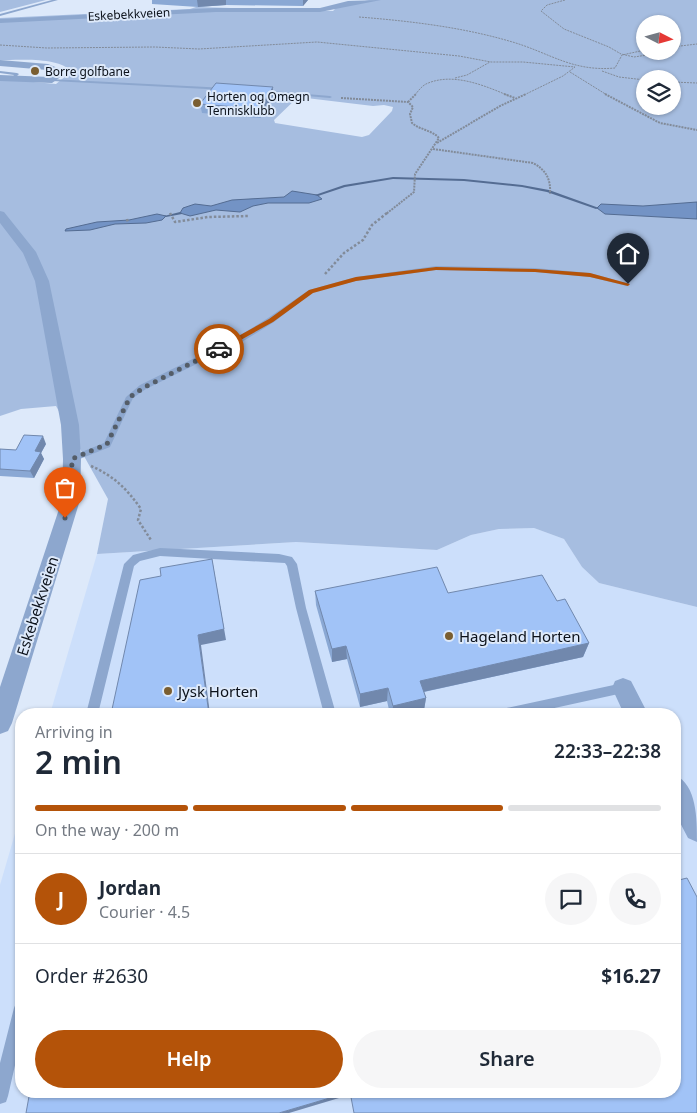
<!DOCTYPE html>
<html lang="en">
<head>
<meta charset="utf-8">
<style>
  :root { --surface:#fff; --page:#f6f6f7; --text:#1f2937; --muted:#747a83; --line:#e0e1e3; --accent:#b45309 }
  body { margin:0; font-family:"Noto Sans",sans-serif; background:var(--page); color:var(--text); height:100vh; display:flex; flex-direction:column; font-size:19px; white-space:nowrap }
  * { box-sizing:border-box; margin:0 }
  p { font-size:16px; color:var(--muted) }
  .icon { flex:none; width:28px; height:28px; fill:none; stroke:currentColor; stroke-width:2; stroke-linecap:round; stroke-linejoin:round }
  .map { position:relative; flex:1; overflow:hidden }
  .drawer { position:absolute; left:15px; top:708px; width:666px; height:390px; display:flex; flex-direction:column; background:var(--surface); border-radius:20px; box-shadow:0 1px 4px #0004 }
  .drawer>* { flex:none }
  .needle { width:32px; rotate:96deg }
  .controls { position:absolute; left:636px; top:15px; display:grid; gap:10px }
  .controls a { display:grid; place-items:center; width:45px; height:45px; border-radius:50%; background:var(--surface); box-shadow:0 1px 4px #0004; font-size:25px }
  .pin { position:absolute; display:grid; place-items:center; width:42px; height:42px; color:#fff; margin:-51px -21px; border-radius:50% 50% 50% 0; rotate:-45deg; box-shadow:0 0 5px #0007 }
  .pin .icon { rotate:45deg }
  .courier { position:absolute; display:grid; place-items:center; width:50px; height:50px; margin:-25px; border:4px solid #b45309; border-radius:50%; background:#fff; color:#222; box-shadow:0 1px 6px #0007 }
  .head em { font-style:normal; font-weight:600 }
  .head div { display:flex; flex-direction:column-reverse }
  .head { display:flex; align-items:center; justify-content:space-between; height:85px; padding:0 20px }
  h1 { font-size:32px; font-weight:600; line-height:38px }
  .bar { display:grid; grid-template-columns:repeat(4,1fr); gap:8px 5px; align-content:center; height:60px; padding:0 20px }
  .bar i { height:6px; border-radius:4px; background:var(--line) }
  .bar .selected { background:var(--accent) }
  .bar p { grid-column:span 4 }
  .line { display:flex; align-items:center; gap:12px; padding:0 20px; border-top:1px solid var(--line) }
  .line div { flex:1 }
  .round { display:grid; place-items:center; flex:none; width:52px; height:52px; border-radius:26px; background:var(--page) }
  .primary-button { display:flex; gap:10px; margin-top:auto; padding:10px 20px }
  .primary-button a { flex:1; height:58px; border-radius:30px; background:var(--accent); color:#fff; font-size:20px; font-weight:600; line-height:58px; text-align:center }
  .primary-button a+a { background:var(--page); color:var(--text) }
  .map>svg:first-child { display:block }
  .built { fill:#ccdffb }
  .green { fill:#a6bde0; fill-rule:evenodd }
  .water { fill:#7393c5; stroke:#546c92 }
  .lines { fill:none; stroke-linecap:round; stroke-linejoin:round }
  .stream { fill:#546c92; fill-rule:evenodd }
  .path-far2 { stroke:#828b99; stroke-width:1; stroke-dasharray:2 1; stroke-linecap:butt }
  .path-far1 { stroke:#828b99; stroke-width:2; stroke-dasharray:2 1; stroke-linecap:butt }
  .path { stroke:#828b99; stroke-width:2.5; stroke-dasharray:2.5 2; stroke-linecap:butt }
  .service { fill:#8da7ce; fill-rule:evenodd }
  .minor { fill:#8da7ce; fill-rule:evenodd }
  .wall { fill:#8aa8d4 }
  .shaded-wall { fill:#7188ad }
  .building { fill:#a1c3f7; stroke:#7188ad }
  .route { fill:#b45309 }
  .done { stroke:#545d68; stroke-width:5; stroke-dasharray:0 9 }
  .poi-dot { fill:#7a5e31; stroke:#dde9fa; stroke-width:2 }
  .labels { text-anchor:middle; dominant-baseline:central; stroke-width:4; stroke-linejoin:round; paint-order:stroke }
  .far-street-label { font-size:12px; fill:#0b111a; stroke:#dde9fa }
  .far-poi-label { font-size:12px; fill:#0b111a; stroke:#dde9fa; text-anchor:start }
  .street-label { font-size:15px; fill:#0b111a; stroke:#dde9fa }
  .poi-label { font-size:15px; fill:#0b111a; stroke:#dde9fa; text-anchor:start }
</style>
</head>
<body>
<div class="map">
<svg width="697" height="1113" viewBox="0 0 697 1113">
  <rect width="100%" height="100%" fill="#dde9fa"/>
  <!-- built -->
  <path class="built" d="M534,528L564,539L582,567L599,583L697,607V1113H0V885L21,813V1091H675V714H50L97,554L296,542L437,550L471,535L499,529Z"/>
  <!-- green -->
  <path class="green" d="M0,0H46L0,12Z
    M369,0H697V607L599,583L582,567L564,539L534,528L499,529L471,535L437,550L296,542L97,554L108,499L56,406L21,409L0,416V79L56,84L67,75L69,70C59,57 16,60 0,60V18L190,9L196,7L333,11L336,8ZM645,24H672V51H645ZM645,79H672V106H645ZM298,97L373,106L384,105L393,107L392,111L369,135L362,137L275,123L274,120Z"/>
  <!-- water -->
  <path class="water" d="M292,191L317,195L322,199L309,203H268L253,206L240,212L216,210L190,216L180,213L183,208L195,204L211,206L232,200L284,197Z
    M697,202V219L605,214L597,208L601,204L643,206Z
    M157,214L166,216L162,220L146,223L115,224L90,230L65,231L66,229L97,222L129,220Z"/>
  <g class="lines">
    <!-- stream -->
    <path class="stream" d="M393,177L464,179L522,185L549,190L599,208L596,209L547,192L522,187L464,181L393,179L345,187L318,196L315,195L344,185Z
      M180,212L182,213V214L166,217L164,216Z"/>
    <!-- path-far2 -->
    <path class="path-far2" d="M565,0L547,5L541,11L564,29L609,47L621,54L634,57L654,54L649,51
      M359,17C409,21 461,27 509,41C549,52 571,72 615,68L622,55L645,50
      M0,45L47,48L155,47L199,49L317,42L459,56L491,62H523L575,67
      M672,47L697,44
      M602,71L619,77L645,80
      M570,72L607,95
      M455,78L467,75L490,62
      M672,82L697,83
      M415,95C418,91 422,86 426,84C452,72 483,85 507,95
      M524,95L563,76L575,67"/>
    <!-- path-far1 -->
    <path class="path-far1" d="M504,94L515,98
      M605,94L660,123L697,130
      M341,98L408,102L413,107L410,114L412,123C420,130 432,130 439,138L415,174L414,192L386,214
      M408,102L416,94
      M437,143L500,106L526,94
      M433,149L533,163C546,170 551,179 550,194"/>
    <!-- path -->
    <path class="path" d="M170,213L175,222L208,217L249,216
      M127,219L128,223
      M325,274L344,253L363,240L372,225L387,213
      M91,466C114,476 127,489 141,509L138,520L151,540"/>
    <!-- service -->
    <path class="service" d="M52,0H58L0,16V14Z
      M0,71L17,73L19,74L14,79L12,78L14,75L0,73Z
      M50,79L226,88L228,89L226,90L52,81Z
      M259,90L330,96L332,97L330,98L261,92Z
      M436,266L535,268L590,273L630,284L627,286L590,277L535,272L436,270L356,281L313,292L274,322L245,340L146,389L133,398L110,447L72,462L68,459L69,457L104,443L126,397L140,385L239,336L268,318L309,290L356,277Z
      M160,548L279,554L292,557L297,564L306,608L336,714H324L296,608L287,566L285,563L160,556L140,561L134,566L98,714H86L124,564L133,555Z
      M623,683L627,684L629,688L627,692L623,693L527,714H496L498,710L502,709Z
      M21,1001V1039L8,1096L6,1102L0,1104V1063L14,1008L16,1003Z"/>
    <!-- minor -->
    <path class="minor" d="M381,0L320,12H216L0,23V19L216,8H320L348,1Z
      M0,60L48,64L65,71L62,76L52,83L0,81V75L50,77L55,72L47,70L0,66Z
      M0,211L4,212L36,252L49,281L79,425L81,459L80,500L12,723L8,731L0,734V687L62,500L63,459L61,425L35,281L23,253L0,223Z
      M623,678L631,681L648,714H624L612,688L615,681Z
      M675,775C697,785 697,819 697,842L688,838L675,813Z"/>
  </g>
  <!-- wall -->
  <path class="wall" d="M152,0H308L303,6L226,5L198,7L152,4Z
    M273,96L260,118L202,113L200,104Z
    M46,444L41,453L44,459L34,478L0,476V449L16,450Z
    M315,591L448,593L557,601L589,643L583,657L424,692L426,698L424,710L410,714H390L387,701L360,707L347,659L332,662L316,605Z"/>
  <!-- shaded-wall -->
  <path class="shaded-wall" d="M197,0H226V5L198,7Z
    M303,0H308L303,6Z
    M273,87V96L260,118V109Z
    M43,436L46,444L41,453L44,459L34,478L30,471L35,451Z
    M212,559L226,640L201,645L210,714H209L198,635Z
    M589,643L583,657L418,693L420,681Z
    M346,646L347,659L332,662V649Z
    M388,688L387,701L360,707V694Z
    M426,698L424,710L410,714H392L393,706Z
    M350,1092L349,1095L289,1113H279Z"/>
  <!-- building -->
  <path class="building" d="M216,83L273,87L260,109L200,104Z
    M24,435L43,436L35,451L41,452L30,471L0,469V449L16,450Z
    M212,559L224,629L198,635L209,714H111L140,580L161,576L160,568Z
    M437,567L448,593L542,575L557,601L565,599L589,643L420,681L426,698L393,706L388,688L360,694L346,646L332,649L315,591Z
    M687,878L697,897V1113H354L350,1092L279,1113H26L30,1091H675V881Z"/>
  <!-- route -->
  <path class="route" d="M436,267L535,269L590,273L630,284L628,286L590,277L535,272L436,270L356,281L313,293L273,322L221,351L215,349L269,319L309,290L356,277Z"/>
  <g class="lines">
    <!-- done -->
    <path class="done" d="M65,518L71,500L72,459L107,444L130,397L143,388L219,349"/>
  </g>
  <!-- markers -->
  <g class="poi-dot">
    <circle cx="35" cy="71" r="5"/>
    <circle cx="197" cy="103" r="5"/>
    <circle cx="449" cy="636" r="5"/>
    <circle cx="168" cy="691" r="5"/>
  </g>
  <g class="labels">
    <!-- far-street labels -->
    <g class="far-street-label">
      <text transform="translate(129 14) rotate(-3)">Eskebekkveien</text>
    </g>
    <!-- far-poi labels -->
    <g class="far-poi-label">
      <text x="45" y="71">Borre golfbane</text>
      <text x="207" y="96">Horten og Omegn<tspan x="207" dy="14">Tennisklubb</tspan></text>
    </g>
    <!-- street labels -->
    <g class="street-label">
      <text transform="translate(37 606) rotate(-72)">Eskebekkveien</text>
    </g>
    <!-- poi labels -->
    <g class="poi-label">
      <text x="459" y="636">Hageland Horten</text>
      <text x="178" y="691">Jysk Horten</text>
    </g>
  </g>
</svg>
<div class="controls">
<a><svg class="needle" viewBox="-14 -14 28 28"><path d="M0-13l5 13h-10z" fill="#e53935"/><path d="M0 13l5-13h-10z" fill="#747a83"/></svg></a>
<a><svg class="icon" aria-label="layers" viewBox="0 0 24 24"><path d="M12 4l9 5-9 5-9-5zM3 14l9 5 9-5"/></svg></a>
</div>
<div class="pin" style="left:65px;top:518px;background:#ea580c"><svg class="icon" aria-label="bag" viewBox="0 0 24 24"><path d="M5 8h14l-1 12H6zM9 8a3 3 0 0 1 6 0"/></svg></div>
<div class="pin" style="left:628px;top:284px;background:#1f2937"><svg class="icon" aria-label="home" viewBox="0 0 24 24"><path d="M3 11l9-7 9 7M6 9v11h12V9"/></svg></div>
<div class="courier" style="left:219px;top:349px"><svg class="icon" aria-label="car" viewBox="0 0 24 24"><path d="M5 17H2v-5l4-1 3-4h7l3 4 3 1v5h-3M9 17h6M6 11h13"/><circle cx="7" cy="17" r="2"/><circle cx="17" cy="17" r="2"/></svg></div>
<section class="drawer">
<div class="head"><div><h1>2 min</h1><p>Arriving in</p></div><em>22:33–22:38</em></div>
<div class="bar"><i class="selected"></i><i class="selected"></i><i class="selected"></i><i></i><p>On the way · 200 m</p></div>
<div class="line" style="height:90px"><b class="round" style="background:var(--accent);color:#fff">J</b><div><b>Jordan</b><p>Courier · 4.5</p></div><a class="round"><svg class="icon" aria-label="chat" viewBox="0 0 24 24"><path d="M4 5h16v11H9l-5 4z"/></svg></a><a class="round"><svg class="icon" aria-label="phone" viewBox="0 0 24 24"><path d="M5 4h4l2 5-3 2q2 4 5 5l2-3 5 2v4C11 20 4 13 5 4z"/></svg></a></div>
<div class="line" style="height:65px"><div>Order #2630</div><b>$16.27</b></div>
<div class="primary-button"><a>Help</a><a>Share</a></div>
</section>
</div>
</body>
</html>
